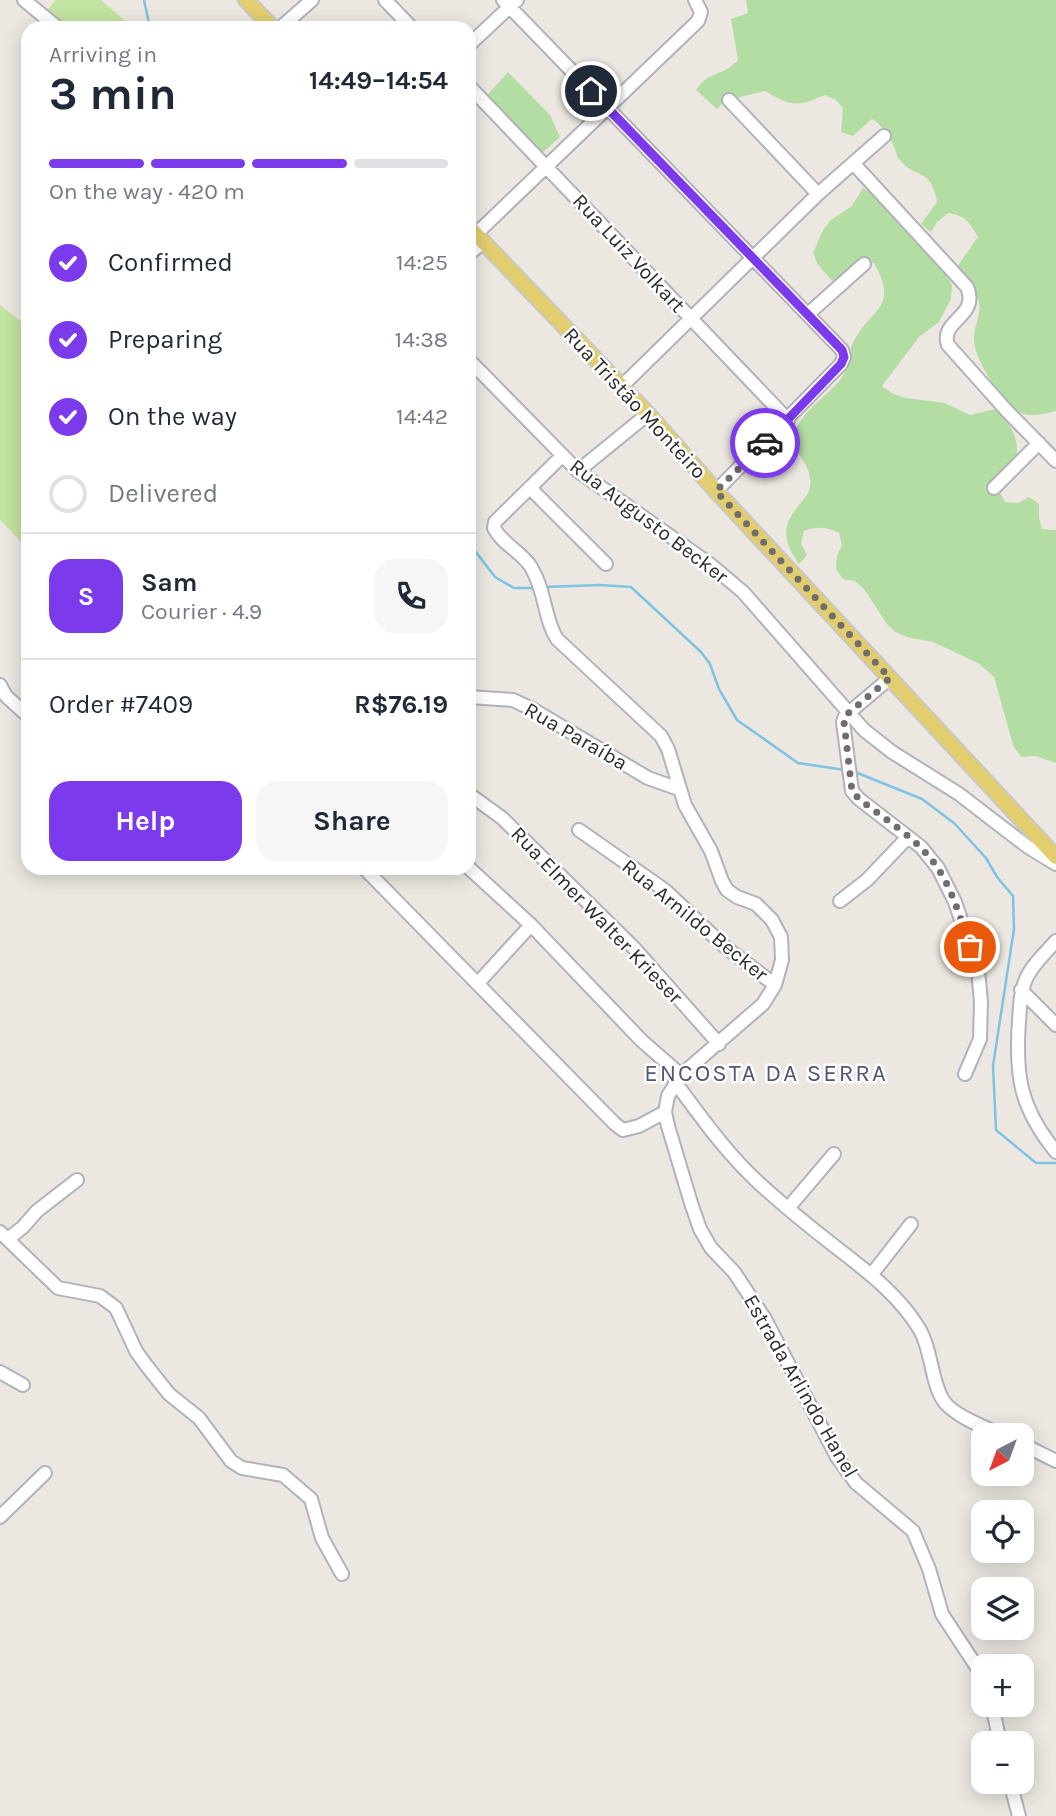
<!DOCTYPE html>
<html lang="en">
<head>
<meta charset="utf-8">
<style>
  :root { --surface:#fff; --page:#f6f6f7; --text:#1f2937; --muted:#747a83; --line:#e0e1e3; --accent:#7c3aed }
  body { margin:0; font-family:Karla,sans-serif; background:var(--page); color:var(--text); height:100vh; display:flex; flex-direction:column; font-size:26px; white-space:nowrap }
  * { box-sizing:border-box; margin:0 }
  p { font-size:23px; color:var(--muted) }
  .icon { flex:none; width:38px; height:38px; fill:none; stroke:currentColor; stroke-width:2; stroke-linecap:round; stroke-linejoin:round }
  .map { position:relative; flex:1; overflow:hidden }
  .side { position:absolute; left:21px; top:21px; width:455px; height:854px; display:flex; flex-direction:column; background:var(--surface); border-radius:21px; box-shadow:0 4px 18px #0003 }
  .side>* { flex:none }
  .needle { width:46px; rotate:221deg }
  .tools { position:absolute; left:971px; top:1423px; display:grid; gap:14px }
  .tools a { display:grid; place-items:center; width:63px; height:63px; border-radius:14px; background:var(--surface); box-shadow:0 4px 18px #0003; font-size:35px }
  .pin { position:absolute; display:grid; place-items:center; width:60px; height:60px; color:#fff; margin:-30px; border:4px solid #fff; border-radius:50%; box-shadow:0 2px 7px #0007 }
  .courier { position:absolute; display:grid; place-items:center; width:70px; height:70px; margin:-35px; border:5px solid #7c3aed; border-radius:50%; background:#fff; color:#222; box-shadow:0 2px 9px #0007 }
  .overview em { font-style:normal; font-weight:700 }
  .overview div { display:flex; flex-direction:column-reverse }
  .overview { display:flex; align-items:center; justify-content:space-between; height:119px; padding:0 28px }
  h1 { font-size:46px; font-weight:700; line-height:52px }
  .bar { display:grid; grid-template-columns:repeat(4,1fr); gap:10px 7px; align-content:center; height:84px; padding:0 28px }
  .bar i { height:9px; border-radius:5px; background:var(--line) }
  .bar .active { background:var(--accent) }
  .bar p { grid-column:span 4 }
  .line { display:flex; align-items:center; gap:18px; padding:0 28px; border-top:2px solid var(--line) }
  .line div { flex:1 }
  .round { display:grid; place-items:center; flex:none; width:74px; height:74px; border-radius:21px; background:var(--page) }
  ol { padding:0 28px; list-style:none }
  li { display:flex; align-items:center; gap:21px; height:77px }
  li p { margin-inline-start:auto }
  li .icon { padding:7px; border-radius:50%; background:var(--accent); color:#fff; stroke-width:4 }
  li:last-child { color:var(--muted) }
  li i { width:38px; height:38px; border:4px solid var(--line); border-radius:50% }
  .action { display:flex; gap:14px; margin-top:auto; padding:14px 28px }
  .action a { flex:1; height:80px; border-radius:21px; background:var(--accent); color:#fff; font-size:28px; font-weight:700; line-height:80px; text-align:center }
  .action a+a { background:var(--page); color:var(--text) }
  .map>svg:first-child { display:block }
  .green { fill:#b4dda3 }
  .pitch { fill:#c3e3a0 }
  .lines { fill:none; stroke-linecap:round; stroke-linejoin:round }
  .stream { stroke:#7fc3e3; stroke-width:2.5 }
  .minor-casing { stroke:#b1b2bb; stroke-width:16 }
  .major-casing { stroke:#c8c8c8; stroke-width:18 }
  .minor { stroke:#fff; stroke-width:12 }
  .major { stroke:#e3ce6f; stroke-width:14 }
  .done { stroke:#706e6c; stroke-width:7; stroke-dasharray:0 12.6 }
  .route { stroke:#7c3aed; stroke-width:9 }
  .labels { text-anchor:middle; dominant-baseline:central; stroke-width:5; stroke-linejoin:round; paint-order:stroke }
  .street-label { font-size:21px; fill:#2d2d2d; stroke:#fff }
  .quarter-label { font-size:24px; letter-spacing:2px; fill:#515679; stroke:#fff }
</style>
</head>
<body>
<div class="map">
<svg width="1056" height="1816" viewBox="0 0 1056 1816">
  <rect width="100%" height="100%" fill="#ece8e1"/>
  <!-- green -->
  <path class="green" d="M746,0H1056V411C1044,414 1031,418 1019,412C1002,404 975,359 974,341C973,327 983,313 978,299C974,287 963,279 957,267L978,237C970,223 965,215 948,213L937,222L931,232L921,224L937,202C931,166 915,180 899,159C897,157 896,151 895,149C890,137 883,126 872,119L853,136L841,132L843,108L836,100L825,95C796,107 792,107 765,91L724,101L717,109L696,90C709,70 723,77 738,60L731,19L748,13Z
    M508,72L550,115L560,137L541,154L485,98Z
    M863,188L887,203L938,263L952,285L951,299L939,322L919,337L882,386L893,394L906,398L945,403L970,415L995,409C1007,418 1019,437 1017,454C1015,465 1004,479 999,490L1005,502L1018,503L1029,497L1039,504V518L1042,529L1056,530V763L1035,756L1022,757L1014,748L994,677L978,663L933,642L907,637L895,632L887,624L864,589L855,581L843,579L836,569L837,556L842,545L839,533C826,527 818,526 804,531L801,543L807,555L799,564C783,542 781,526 799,505C803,500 809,494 810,487C813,469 799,456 791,442C798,413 823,400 841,379C848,369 847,354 853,343C870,307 900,310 874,263C858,263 843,270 834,283L818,265L813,253L823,230L831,220L852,206Z"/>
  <!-- pitch -->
  <path class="pitch" d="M56,0H101L125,21L119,28H68L47,10Z
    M0,305L28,327V549L0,520Z"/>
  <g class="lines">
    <!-- stream -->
    <path class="stream" d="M144,0L150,28
      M469,543L495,577L514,588H537
      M544,587L601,585L631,587L701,652L710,664L719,689L737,720L798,763L845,770
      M855,772L922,799L954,823L986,858L997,877L1013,896L1014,929L993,1066L996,1130L1036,1163H1056"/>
    <defs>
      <path id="minor" d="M24,0L58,28
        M385,0L412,28
        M503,0L842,350L844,357L841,364L716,491
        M280,28L312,0
        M469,45L517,0
        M469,86L788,420
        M729,100L818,194
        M854,164L967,287C980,317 939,320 948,345L1007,411L1056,461
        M476,234L698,21L701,12L695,0
        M469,254L483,242
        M808,314L864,264
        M469,360L578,471L711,565L743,592L864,730L892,752L959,794L1028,847L1056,864
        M622,386L818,194L884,136
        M562,456L495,522L494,528C502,544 522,552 531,567C546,592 544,619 557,639L661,736L668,749L685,805L711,851L722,881L727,890L737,897L756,904L772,920L781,937L782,960L775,985L763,1004L681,1075L668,1096L665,1112L668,1126L691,1203L700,1229L711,1248L734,1272L765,1319L837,1457L856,1483L913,1531L929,1569L942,1614L984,1678
        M578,471L648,414
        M530,488L606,564
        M994,488L1039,443
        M890,678L845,716L843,722L852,791L859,799L921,847L938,868L955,902L978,970L981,1002L980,1039L965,1074
        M0,685L6,696L28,716
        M469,697L513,700L532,709L648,778L679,789
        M469,794L502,818L634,948L719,1044
        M579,830L666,891L724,946L775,985
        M364,868L615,1124L623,1130L639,1126L665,1112
        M469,868L531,925L642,1041L681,1075
        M840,901L867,880L908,837
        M1056,941C1046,952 1032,965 1026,979C1020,992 1020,1007 1019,1021C1015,1076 1020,1108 1056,1152
        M478,983L531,925
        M1021,990L1056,1025
        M675,1082C701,1117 727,1154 760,1184C784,1206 811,1228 837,1248C868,1272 900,1296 920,1330C932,1351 931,1381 943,1400C952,1415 986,1428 1002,1435
        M789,1207L834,1154
        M0,1232L58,1288L100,1296L116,1308L136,1351L146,1365L169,1394L199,1418L231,1461L242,1468L283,1475L311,1499L322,1538L342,1574
        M8,1239L23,1227L37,1211L77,1180
        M872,1274L911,1224
        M0,1372L23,1385
        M1022,1444L1056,1461
        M0,1517L45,1473
        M992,1704L1000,1743
        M1010,1782L1019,1816"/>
      <path id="major" d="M246,0L273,28
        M469,227L648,414L716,491L1056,857"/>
    </defs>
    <!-- minor casing -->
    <use href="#minor" class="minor-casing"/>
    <!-- major casing -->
    <use href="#major" class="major-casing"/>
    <!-- minor -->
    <use href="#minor" class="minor"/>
    <!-- major -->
    <use href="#major" class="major"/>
  </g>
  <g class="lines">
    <!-- done -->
    <path class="done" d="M765,443L716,491L890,678L845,716L844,722L852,791L859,799C886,820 918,839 937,867C953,891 961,920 970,947"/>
    <!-- route -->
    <path class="route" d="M591,91L842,350L844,357L841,364L765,443"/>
  </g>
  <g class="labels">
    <!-- street labels -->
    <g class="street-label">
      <text transform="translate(629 253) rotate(47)">Rua Luiz Volkart</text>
      <text transform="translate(635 403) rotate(47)">Rua Tristão Monteiro</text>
      <text transform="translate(649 521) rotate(37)">Rua Augusto Becker</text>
      <text transform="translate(576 736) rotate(30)">Rua Paraíba</text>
      <text transform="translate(597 915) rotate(46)">Rua Elmer Walter Krieser</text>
      <text transform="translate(695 920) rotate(39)">Rua Arnildo Becker</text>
      <text transform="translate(801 1386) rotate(60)">Estrada Arlindo Hanel</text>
    </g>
    <!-- quarter labels -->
    <g class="quarter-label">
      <text x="766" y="1073">ENCOSTA DA SERRA</text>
    </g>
  </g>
</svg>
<div class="tools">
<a><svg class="needle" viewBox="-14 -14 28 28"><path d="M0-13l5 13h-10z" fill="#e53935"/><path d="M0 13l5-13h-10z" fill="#747a83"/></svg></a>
<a><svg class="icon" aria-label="locate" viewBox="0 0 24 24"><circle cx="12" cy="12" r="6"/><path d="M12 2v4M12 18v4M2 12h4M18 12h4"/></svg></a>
<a><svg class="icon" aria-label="layers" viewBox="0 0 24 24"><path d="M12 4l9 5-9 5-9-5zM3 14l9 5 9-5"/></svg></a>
<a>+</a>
<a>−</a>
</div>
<div class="pin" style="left:970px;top:947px;background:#ea580c"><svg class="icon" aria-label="bag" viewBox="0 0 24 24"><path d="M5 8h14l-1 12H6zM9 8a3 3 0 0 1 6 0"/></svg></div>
<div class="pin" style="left:591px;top:91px;background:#1f2937"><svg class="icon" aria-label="home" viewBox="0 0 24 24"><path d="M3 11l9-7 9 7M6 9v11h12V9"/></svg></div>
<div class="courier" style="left:765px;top:443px"><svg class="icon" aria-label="car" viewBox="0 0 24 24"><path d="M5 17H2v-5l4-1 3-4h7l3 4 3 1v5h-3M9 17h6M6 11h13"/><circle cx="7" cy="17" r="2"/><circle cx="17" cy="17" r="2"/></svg></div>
<section class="side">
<div class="overview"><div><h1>3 min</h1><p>Arriving in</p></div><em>14:49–14:54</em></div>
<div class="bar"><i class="active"></i><i class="active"></i><i class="active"></i><i></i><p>On the way · 420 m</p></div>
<ol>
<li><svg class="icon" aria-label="check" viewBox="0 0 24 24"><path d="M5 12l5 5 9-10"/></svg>Confirmed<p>14:25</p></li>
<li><svg class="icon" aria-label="check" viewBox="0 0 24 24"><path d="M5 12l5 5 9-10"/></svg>Preparing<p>14:38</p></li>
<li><svg class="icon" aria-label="check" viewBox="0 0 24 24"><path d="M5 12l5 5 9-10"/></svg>On the way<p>14:42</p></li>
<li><i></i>Delivered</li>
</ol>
<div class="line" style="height:126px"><b class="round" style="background:var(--accent);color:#fff">S</b><div><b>Sam</b><p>Courier · 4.9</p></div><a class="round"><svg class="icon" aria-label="phone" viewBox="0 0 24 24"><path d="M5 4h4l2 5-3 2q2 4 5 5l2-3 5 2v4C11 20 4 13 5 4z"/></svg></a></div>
<div class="line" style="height:91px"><div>Order #7409</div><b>R$76.19</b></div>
<div class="action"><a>Help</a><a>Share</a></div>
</section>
</div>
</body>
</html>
